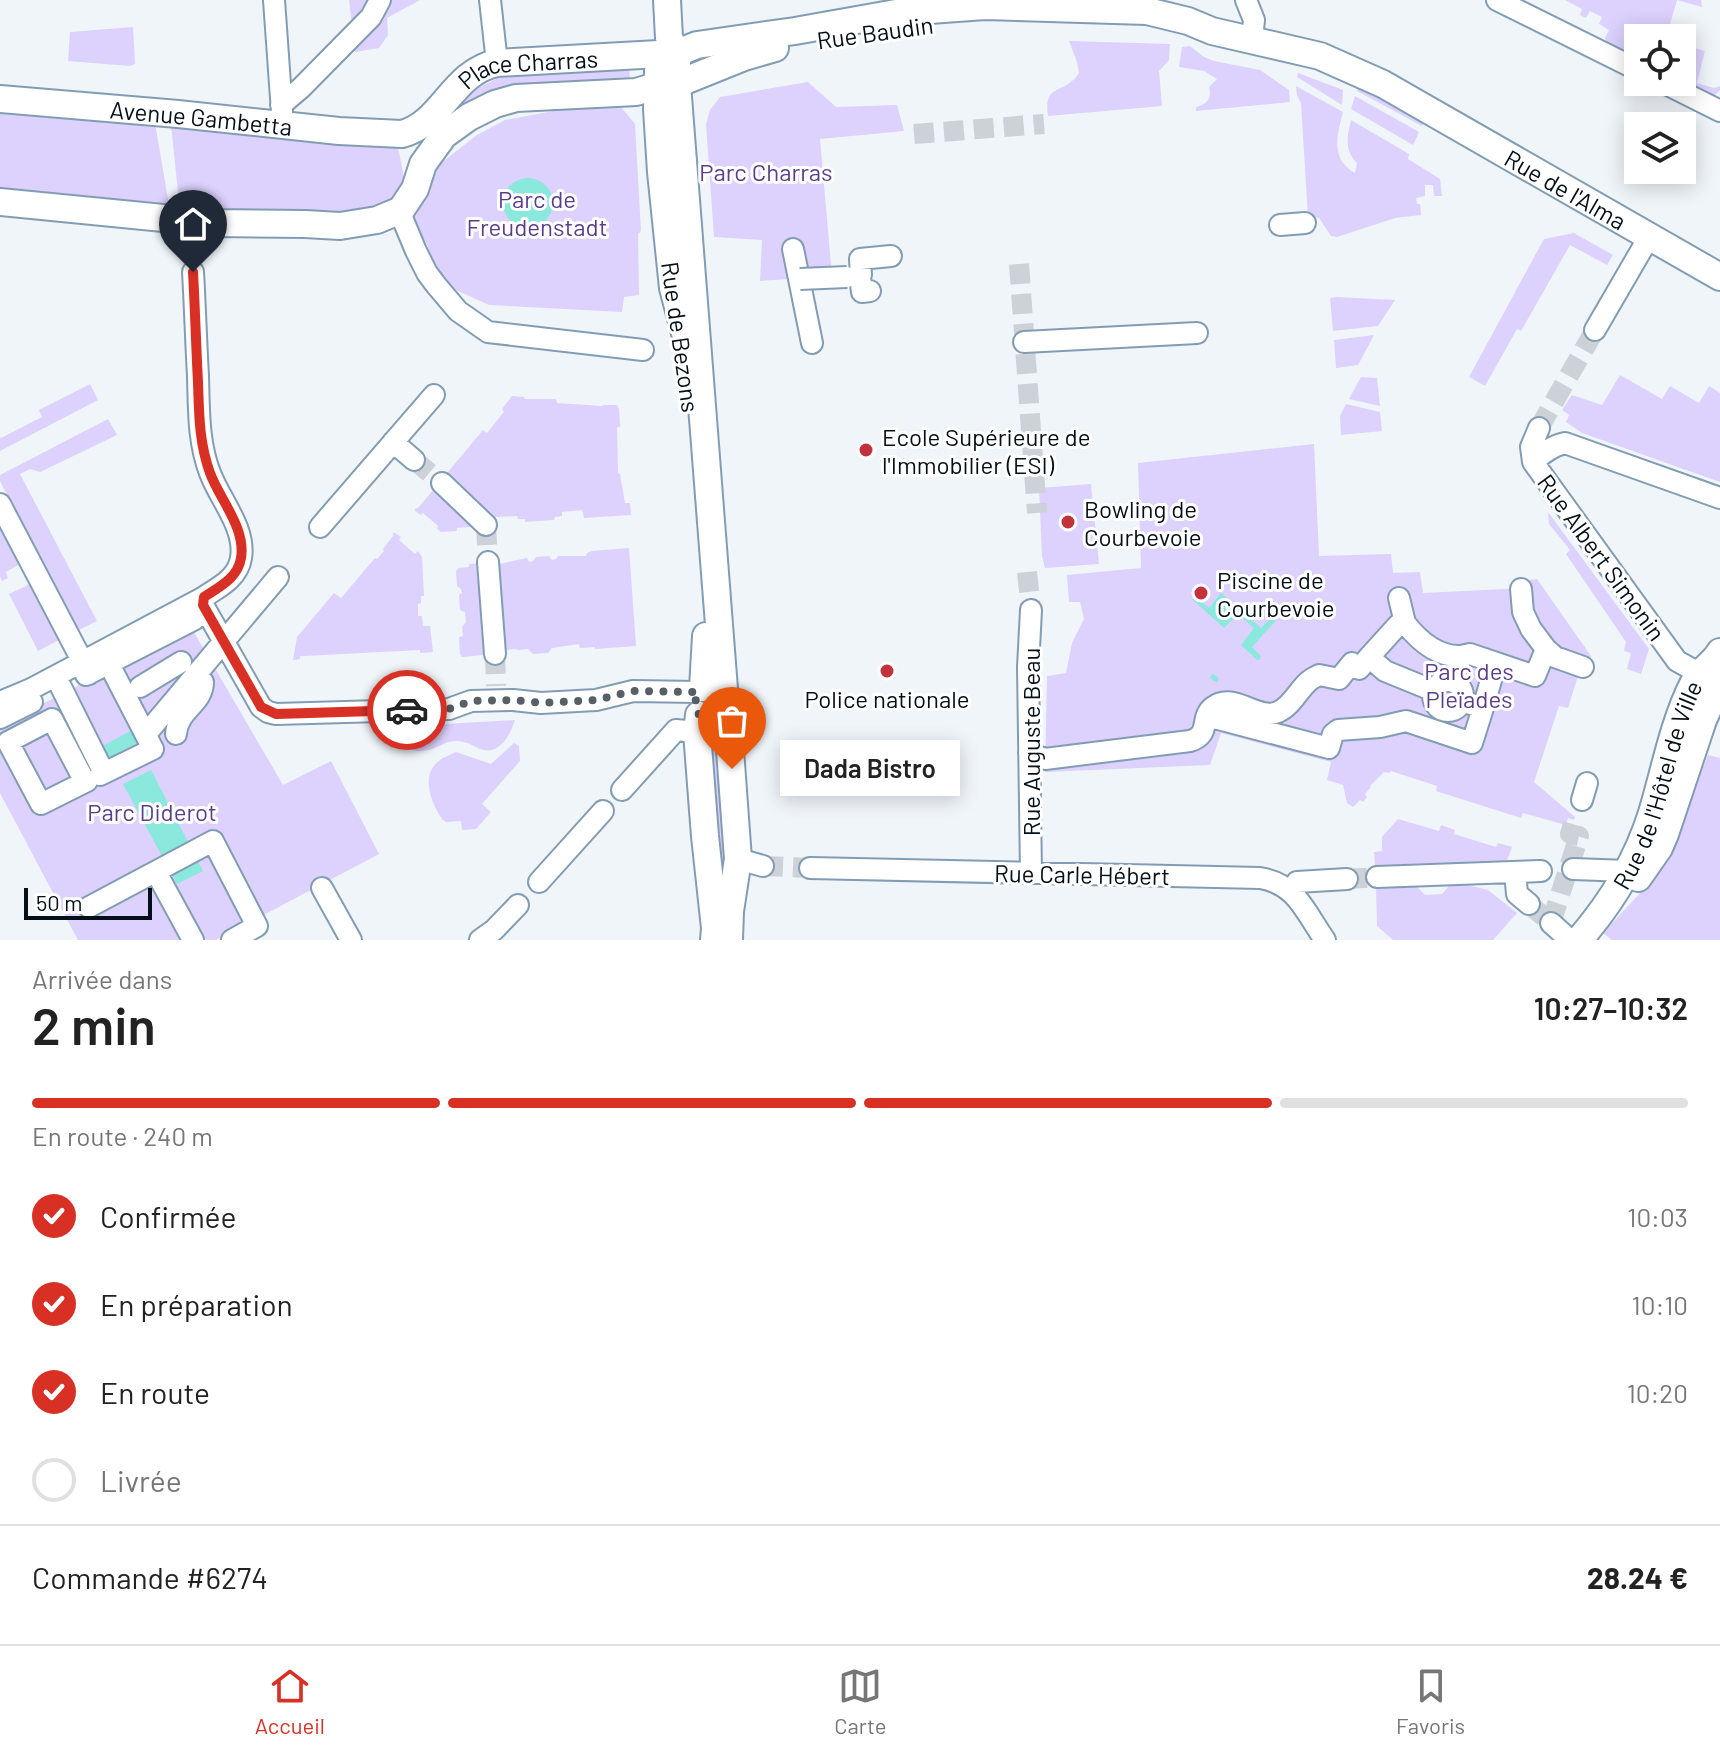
<!DOCTYPE html>
<html lang="fr">
<head>
<meta charset="utf-8">
<style>
  :root { --surface:#fff; --page:#f6f6f6; --text:#222; --muted:#767676; --line:#e0e0e0; --accent:#d93025 }
  body { margin:0; font-family:Barlow,sans-serif; background:var(--page); color:var(--text); height:100vh; display:flex; flex-direction:column; font-size:30px; white-space:nowrap }
  * { box-sizing:border-box; margin:0 }
  p { font-size:26px; color:var(--muted) }
  .icon { flex:none; width:44px; height:44px; fill:none; stroke:currentColor; stroke-width:2; stroke-linecap:round; stroke-linejoin:round }
  .map { position:relative; height:940px; overflow:hidden }
  .side { display:flex; flex-direction:column; background:var(--surface); flex:1 }
  .side>* { flex:none }
  .controls { position:absolute; left:1624px; top:24px; display:grid; gap:16px }
  .controls a { display:grid; place-items:center; width:72px; height:72px; border-radius:0px; background:var(--surface); box-shadow:0 4px 20px #0003; font-size:40px }
  .scale { position:absolute; left:24px; bottom:20px; width:128px; box-sizing:border-box; padding-left:8px; border:4px solid #050f17; border-top:0; font-size:22px; line-height:28px; white-space:nowrap; color:#050f17; -webkit-text-stroke:6px #fff; paint-order:stroke }
  .pin { position:absolute; display:grid; place-items:center; width:68px; height:68px; color:#fff; margin:-82px -34px; border-radius:50% 50% 50% 0; rotate:-45deg; box-shadow:0 0 8px #0007 }
  .pin .icon { rotate:45deg }
  .courier { position:absolute; display:grid; place-items:center; width:80px; height:80px; margin:-40px; border:6px solid #d93025; border-radius:50%; background:#fff; color:#222; box-shadow:0 2px 10px #0007 }
  .bubble { position:absolute; height:56px; border-radius:0px; background:var(--surface); box-shadow:0 4px 20px #0003; font-size:26px; font-weight:600; line-height:56px; text-align:center }
  .head em { font-style:normal; font-weight:600 }
  .head div { display:flex; flex-direction:column-reverse }
  .head { display:flex; align-items:center; justify-content:space-between; height:136px; padding:0 32px }
  h1 { font-size:52px; font-weight:600; line-height:60px }
  .bar { display:grid; grid-template-columns:repeat(4,1fr); gap:12px 8px; align-content:center; height:96px; padding:0 32px }
  .bar i { height:10px; border-radius:6px; background:var(--line) }
  .bar .selected { background:var(--accent) }
  .bar p { grid-column:span 4 }
  .line { display:flex; align-items:center; gap:20px; padding:0 32px; border-top:2px solid var(--line) }
  .line div { flex:1 }
  ol { padding:0 32px; list-style:none }
  li { display:flex; align-items:center; gap:24px; height:88px }
  li p { margin-inline-start:auto }
  li .icon { padding:8px; border-radius:50%; background:var(--accent); color:#fff; stroke-width:4 }
  li:last-child { color:var(--muted) }
  li i { width:44px; height:44px; border:4px solid var(--line); border-radius:50% }
  .tab-bar { display:flex; justify-content:space-around; align-items:center; height:112px; border-top:2px solid var(--line); background:var(--surface); font-size:22px; color:var(--muted) }
  .tab-bar a { display:grid; justify-items:center; gap:4px }
  .tab-bar .selected { color:var(--accent) }
  .map>svg:first-child { display:block }
  .green { fill:#ddd1fd }
  .water { fill:#8ae8dd }
  .lines { fill:none; stroke-linecap:round; stroke-linejoin:round }
  .stream { stroke:#8ae8dd; stroke-width:5 }
  .minor-tunnel { stroke:#cdd2d8; stroke-width:20; stroke-dasharray:20 10; stroke-linecap:butt }
  .minor-casing { stroke:#829db3; stroke-width:24 }
  .major-casing { stroke:#829db3; stroke-width:30 }
  .minor { stroke:#fff; stroke-width:20 }
  .major { stroke:#fff; stroke-width:26 }
  .minor-bridge-casing { stroke:#829db3; stroke-width:24; stroke-linecap:butt }
  .minor-bridge { stroke:#fff; stroke-width:20 }
  .done { stroke:#576066; stroke-width:8; stroke-dasharray:0 14.4 }
  .route { stroke:#d93025; stroke-width:10 }
  .poi-dot { fill:#c2323d; stroke:#fff; stroke-width:3 }
  .labels { text-anchor:middle; dominant-baseline:central; stroke-width:6; stroke-linejoin:round; paint-order:stroke }
  .street-label { font-size:24px; fill:#050f17; stroke:#fff }
  .park-label { font-size:24px; fill:#5a3e8a; stroke:#fff }
  .poi-label { font-size:24px; fill:#050f17; stroke:#fff; text-anchor:start }
</style>
</head>
<body>
<div class="map">
<svg width="1720" height="940" viewBox="0 0 1720 940">
  <rect width="100%" height="100%" fill="#f0f5fa"/>
  <!-- green -->
  <path class="green" d="M349,0H420L387,18L388,35L379,48L355,52Z
    M1565,0H1701L1702,7L1677,0L1666,38H1638V58L1606,41L1605,38L1609,30L1599,24L1602,17L1590,11L1586,18L1580,15L1582,9Z
    M133,27L135,64L130,66L68,61L70,32Z
    M1069,41L1170,44L1169,60L1159,71L1162,106L1048,116C1043,82 1064,96 1079,73L1077,62Z
    M1682,44L1705,51L1697,83L1714,88L1720,86V90L1713,97L1682,80Z
    M1190,46L1204,57L1214,61L1260,70L1289,90L1290,102L1196,111V107C1208,104 1212,98 1209,87L1217,79L1204,71L1179,67L1182,47Z
    M629,67L630,81L505,91L426,145L420,138L430,132L478,88L498,78Z
    M1298,73L1343,90L1342,105L1297,77Z
    M808,82L836,107L897,105L904,131L820,139L832,276L760,281L762,240L714,237L706,124L710,110L720,97Z
    M1359,83L1426,119L1422,126L1357,91Z
    M1296,86L1343,112C1337,135 1330,159 1355,173L1357,163C1344,150 1347,137 1351,120L1409,154L1408,159L1440,179L1442,196H1434L1433,185H1425V196L1416,198L1417,204H1420L1421,215L1395,218L1337,237L1331,236L1319,218L1308,217L1301,103L1297,95Z
    M1355,96L1419,132L1413,145L1351,109Z
    M620,106L635,124L641,231L638,234L639,295L624,297L622,312L489,305L456,290L434,267L427,244L406,209L427,174L477,135L505,120L559,110Z
    M0,110L155,123L170,211L0,196Z
    M171,125L398,147L405,183L393,204L352,215L319,216L213,208L180,211Z
    M1574,233L1613,255L1607,265L1570,245L1521,331L1517,329L1485,386L1469,377L1544,239Z
    M1337,297L1395,300L1378,326L1333,331L1330,298Z
    M1374,335L1358,365L1336,368L1334,340Z
    M1620,375L1662,399L1670,386L1699,403L1709,386L1720,393V482L1582,433L1566,422L1569,415L1562,410L1572,395L1602,405Z
    M1361,377L1377,378L1380,406L1349,399Z
    M90,384L98,400L0,451V437L1,438L42,417L39,410Z
    M512,396L524,397L525,399H556L557,403L602,406L603,405H617L619,409L620,427H617L618,473L620,474L625,503H630L631,515L584,518L582,510L562,512V516L555,517L554,520L525,522V519H518L517,516L496,517L495,525L457,528V531L441,532L437,529L438,526L423,513L421,515L415,511V509L418,508L483,430L487,433L504,412L502,409Z
    M1346,404L1380,412L1382,431L1341,435L1340,416Z
    M108,419L117,435L40,472L30,469L20,474L97,621L77,631L0,481V475Z
    M1314,444L1319,556L1391,554L1393,573L1420,572L1423,593L1527,588V583L1529,580L1537,579L1591,656L1588,664L1582,663L1568,708L1559,706L1534,782L1575,817L1574,820L1568,818L1566,825L1523,813L1521,818L1436,791L1437,786L1391,771L1389,773L1384,772L1370,786L1371,787L1365,794L1367,797L1363,802L1360,800L1353,807L1347,803L1343,785L1327,780L1331,762L1221,733L1210,765L1045,772L1047,676L1066,673L1072,643L1084,619L1080,602H1069L1067,575L1141,568L1138,463Z
    M1091,484L1099,564L1045,568L1042,556L1039,488Z
    M1548,512L1649,649L1641,674L1627,669L1631,653L1624,651L1626,642L1566,554L1570,550L1549,524Z
    M0,526L20,564L6,572L8,578L2,581L0,576Z
    M393,533H395L401,537L399,540L415,554L418,551L422,557L424,596H421V603L418,604V616H422L423,626H430L433,652L420,653V650L304,656H300V659L293,660L297,637L334,593L341,598L375,558L377,559L384,551L383,549L393,536Z
    M629,548L636,646L595,649V647L580,648L579,644L552,648L548,653L533,654L528,649L517,650V649L486,652L483,655L462,657L460,654L459,637L463,636L462,627L466,622L465,612L460,610L459,595L462,593L461,589L457,586L456,571L459,568L469,567V564L497,562L499,564L527,558L529,562L533,561L536,557L549,556L552,560L556,559L558,556H586L587,553L592,551Z
    M30,584L59,640L38,651L9,594Z
    M191,627L283,785L331,761L379,854L216,940H78L0,793V726Z
    M515,720C510,735 500,756 480,749C472,745 466,741 456,741C446,741 441,746 432,749C411,756 400,745 392,727Z
    M514,743L519,746L520,761L482,804L491,812L476,829L462,830L461,821L446,822L442,819C431,803 420,775 439,761C443,757 451,755 456,752L491,764Z
    M724,746L726,903L703,747Z
    M1708,755L1720,758V940H1612L1603,933L1643,890L1671,847Z
    M1398,819L1439,831L1441,825L1455,830L1454,834L1496,847L1498,843L1512,847L1505,866H1375L1374,852L1382,851V837Z
    M1467,885L1488,890L1517,913L1493,940H1393L1377,926L1376,887H1417L1425,895L1442,894L1449,886Z"/>
  <!-- water -->
  <path class="water" d="M503 203a25 25 0 1 1 50 0a25 25 0 1 1-50 0Z
    M1221,593L1261,628L1274,615H1277L1278,618L1252,647L1261,656L1259,660H1257L1241,645L1254,628L1238,614L1224,628L1192,599L1195,597L1209,608Z
    M138,727L144,739L103,761L97,749Z
    M151,770L203,871L177,884L123,784Z"/>
  <g class="lines">
    <!-- stream -->
    <path class="stream" d="M1213,677L1216,679"/>
    <!-- minor-tunnel -->
    <path class="minor-tunnel" d="M914,134L1044,124
      M192,242L193,272
      M1019,264L1037,513
      M1539,428L1595,330
      M414,460L442,483
      M486,525L488,562
      M1027,572L1031,610
      M495,654L496,686
      M763,866L810,868
      M1347,879L1377,877
      M1529,904L1551,923L1579,836L1570,834L1573,824"/>
    <defs>
      <path id="minor" d="M274,0L282,112
        M490,0L497,63
        M1246,0L1254,20L1252,39
        M1497,0L1638,70
        M1662,82L1720,111
        M281,105L301,88L371,17L380,0
        M401,210L403,220L416,251L427,273L436,285L458,311L488,332L643,350
        M192,221V242
        M1280,225L1305,223
        M793,249L812,343
        M861,275L860,259L891,256
        M860,276L862,292L870,291
        M1595,330L1649,237
        M1024,342L1197,333
        M1539,428L1531,447L1533,462L1677,661L1699,673
        M393,442L414,460
        M1533,462C1543,453 1552,446 1565,443L1720,498
        M442,483L486,525
        M0,504L89,674
        M320,527L434,395
        M488,562L495,654
        M1521,589L1523,612L1531,629L1546,649L1555,657L1583,667
        M204,597L203,605L261,707L268,712L276,714L449,709L471,701L513,700L541,703L596,700L633,691L698,692
        M1399,598L1405,623
        M1031,610L1028,667L1031,873
        M1461,656L1470,654L1535,676L1546,649
        M1369,657L1398,625L1405,623C1419,641 1437,657 1461,656L1453,682
        M86,675L195,619
        M1433 696a15 15 0 1 1 30 0a15 15 0 1 1-30 0Z
        M61,687L104,773
        M140,687L181,662
        M0,702L31,689L204,597C219,587 238,578 241,558C246,528 220,500 210,473C198,442 199,409 198,376C196,341 195,306 193,272
        M1483,708L1496,663
        M1207,716L1329,748L1333,734L1338,730L1380,727L1406,721L1472,743L1483,708L1462,701
        M0,718L32,702
        M146,734L278,577
        M176,734C178,709 203,704 203,682
        M1029,753L1045,759L1190,741C1212,734 1199,718 1213,707C1234,691 1257,721 1278,712C1292,706 1298,690 1309,681C1312,678 1316,677 1319,675L1339,679L1352,663L1359,669L1369,657L1385,671L1434,691
        M100,775L153,749L109,664
        M85,782L52,719L8,742L41,804L87,781
        M622,790L676,730L697,732
        M1582,800L1587,783
        M738,859L763,866
        M810,868L1260,878C1297,884 1305,912 1325,940
        M1573,869L1629,871
        M156,872L193,940
        M1515,872L1517,894L1529,904
        M1377,877L1541,871
        M539,882L603,811
        M322,888L351,940
        M1291,890L1297,882L1347,879
        M89,907L213,841L257,926L232,940
        M1551,923L1570,940
        M480,940L494,930L518,905"/>
      <g id="major">
        <path d="M667,0L669,38L677,53V84L724,689"/>
        <path d="M658,71L657,109L661,172L673,288L686,337"/>
        <path id="s1" d="M0,99L178,114L339,131L402,134C443,123 452,72 497,63L677,53L697,45L795,31L902,12L985,6L1147,11L1188,21L1212,31L1320,56L1383,84L1720,277"/>
        <path d="M0,202L214,223L305,224L340,226L377,220L401,210L415,189L423,164L444,135L469,117L495,104L516,98L636,92L656,86L677,84L744,57L775,48"/>
        <path d="M703,688L706,636"/>
        <path d="M699,715L697,732L705,836L715,928L714,940"/>
        <path d="M726,716L730,750L738,859L730,911L729,940"/>
        <path d="M1638,878L1659,848L1665,834L1703,720L1720,682"/>
        <path id="s2" d="M1579,940C1612,902 1637,861 1652,813C1665,770 1673,724 1693,684C1700,670 1712,665 1720,652"/>
      </g>
    </defs>
    <!-- minor casing -->
    <use href="#minor" class="minor-casing"/>
    <!-- major casing -->
    <use href="#major" class="major-casing"/>
    <!-- minor -->
    <use href="#minor" class="minor"/>
    <!-- major -->
    <use href="#major" class="major"/>
    <defs>
      <path id="minor-bridge" d="M800,279L847,277"/>
    </defs>
    <!-- minor-bridge casing -->
    <use href="#minor-bridge" class="minor-bridge-casing"/>
    <!-- minor-bridge -->
    <use href="#minor-bridge" class="minor-bridge"/>
  </g>
  <g class="lines">
    <!-- done -->
    <path class="done" d="M407,710L449,709L471,701L513,700L541,703L596,700L633,691L698,692L695,703L699,715C708,722 716,723 726,716L732,769"/>
    <!-- route -->
    <path class="route" d="M193,272C195,308 196,345 198,382C199,413 199,443 210,473C220,500 246,528 241,558C238,578 219,587 204,597L203,605L261,707L276,714L407,710"/>
  </g>
  <!-- markers -->
  <g class="poi-dot">
    <circle cx="866" cy="450" r="8"/>
    <circle cx="1068" cy="522" r="8"/>
    <circle cx="1201" cy="593" r="8"/>
    <circle cx="887" cy="671" r="8"/>
  </g>
  <g class="labels">
    <!-- street labels -->
    <g class="street-label">
      <text transform="translate(875 32) rotate(-8)">Rue Baudin</text>
      <text stroke="none"><textPath href="#s1" startOffset="554">Place Charras</textPath></text>
      <text stroke="none"><textPath href="#s1" startOffset="202">Avenue Gambetta</textPath></text>
      <text stroke="none"><textPath href="#s1" startOffset="1638">Rue de l'Alma</textPath></text>
      <text transform="translate(681 337) rotate(82)">Rue de Bezons</text>
      <text transform="translate(1602 557) rotate(54)">Rue Albert Simonin</text>
      <text transform="translate(1030 742) rotate(-90)">Rue Auguste Beau</text>
      <text stroke="none"><textPath href="#s2" startOffset="176">Rue de l'Hôtel de Ville</textPath></text>
      <text transform="translate(1082 874) rotate(1)">Rue Carle Hébert</text>
    </g>
    <!-- park labels -->
    <g class="park-label">
      <text x="766" y="171">Parc Charras</text>
      <text x="537" y="198">Parc de<tspan x="537" dy="28">Freudenstadt</tspan></text>
      <text x="1469" y="670">Parc des<tspan x="1469" dy="28">Pleïades</tspan></text>
      <text x="152" y="811">Parc Diderot</text>
    </g>
    <!-- poi labels -->
    <g class="poi-label">
      <text x="882" y="436">Ecole Supérieure de<tspan x="882" dy="28">l'Immobilier (ESI)</tspan></text>
      <text x="1084" y="508">Bowling de<tspan x="1084" dy="28">Courbevoie</tspan></text>
      <text x="1217" y="579">Piscine de<tspan x="1217" dy="28">Courbevoie</tspan></text>
      <text x="887" y="698" text-anchor="middle">Police nationale</text>
    </g>
  </g>
</svg>
<div class="controls">
<a><svg class="icon" aria-label="locate" viewBox="0 0 24 24"><circle cx="12" cy="12" r="6"/><path d="M12 2v4M12 18v4M2 12h4M18 12h4"/></svg></a>
<a><svg class="icon" aria-label="layers" viewBox="0 0 24 24"><path d="M12 4l9 5-9 5-9-5zM3 14l9 5 9-5"/></svg></a>
</div>
<div class="scale">50 m</div>
<div class="pin" style="left:732px;top:769px;background:#ea580c"><svg class="icon" aria-label="bag" viewBox="0 0 24 24"><path d="M5 8h14l-1 12H6zM9 8a3 3 0 0 1 6 0"/></svg></div>
<div class="pin" style="left:193px;top:272px;background:#1f2937"><svg class="icon" aria-label="home" viewBox="0 0 24 24"><path d="M3 11l9-7 9 7M6 9v11h12V9"/></svg></div>
<div class="courier" style="left:407px;top:710px"><svg class="icon" aria-label="car" viewBox="0 0 24 24"><path d="M5 17H2v-5l4-1 3-4h7l3 4 3 1v5h-3M9 17h6M6 11h13"/><circle cx="7" cy="17" r="2"/><circle cx="17" cy="17" r="2"/></svg></div>
<div class="bubble" style="left:780px;top:740px;width:180px">Dada Bistro</div>
</div>
<section class="side">
<div class="head"><div><h1>2 min</h1><p>Arrivée dans</p></div><em>10:27–10:32</em></div>
<div class="bar"><i class="selected"></i><i class="selected"></i><i class="selected"></i><i></i><p>En route · 240 m</p></div>
<ol>
<li><svg class="icon" aria-label="check" viewBox="0 0 24 24"><path d="M5 12l5 5 9-10"/></svg>Confirmée<p>10:03</p></li>
<li><svg class="icon" aria-label="check" viewBox="0 0 24 24"><path d="M5 12l5 5 9-10"/></svg>En préparation<p>10:10</p></li>
<li><svg class="icon" aria-label="check" viewBox="0 0 24 24"><path d="M5 12l5 5 9-10"/></svg>En route<p>10:20</p></li>
<li><i></i>Livrée</li>
</ol>
<div class="line" style="height:104px"><div>Commande #6274</div><b>28.24 €</b></div>
</section>
<nav class="tab-bar">
<a class="selected"><svg class="icon" aria-label="home" viewBox="0 0 24 24"><path d="M3 11l9-7 9 7M6 9v11h12V9"/></svg>Accueil</a>
<a><svg class="icon" aria-label="map" viewBox="0 0 24 24"><path d="M3 6l6-2 6 2 6-2v14l-6 2-6-2-6 2zM9 4v14M15 6v14"/></svg>Carte</a>
<a><svg class="icon" aria-label="saved" viewBox="0 0 24 24"><path d="M7 4h10v16l-5-4-5 4z"/></svg>Favoris</a>
</nav>
</body>
</html>
